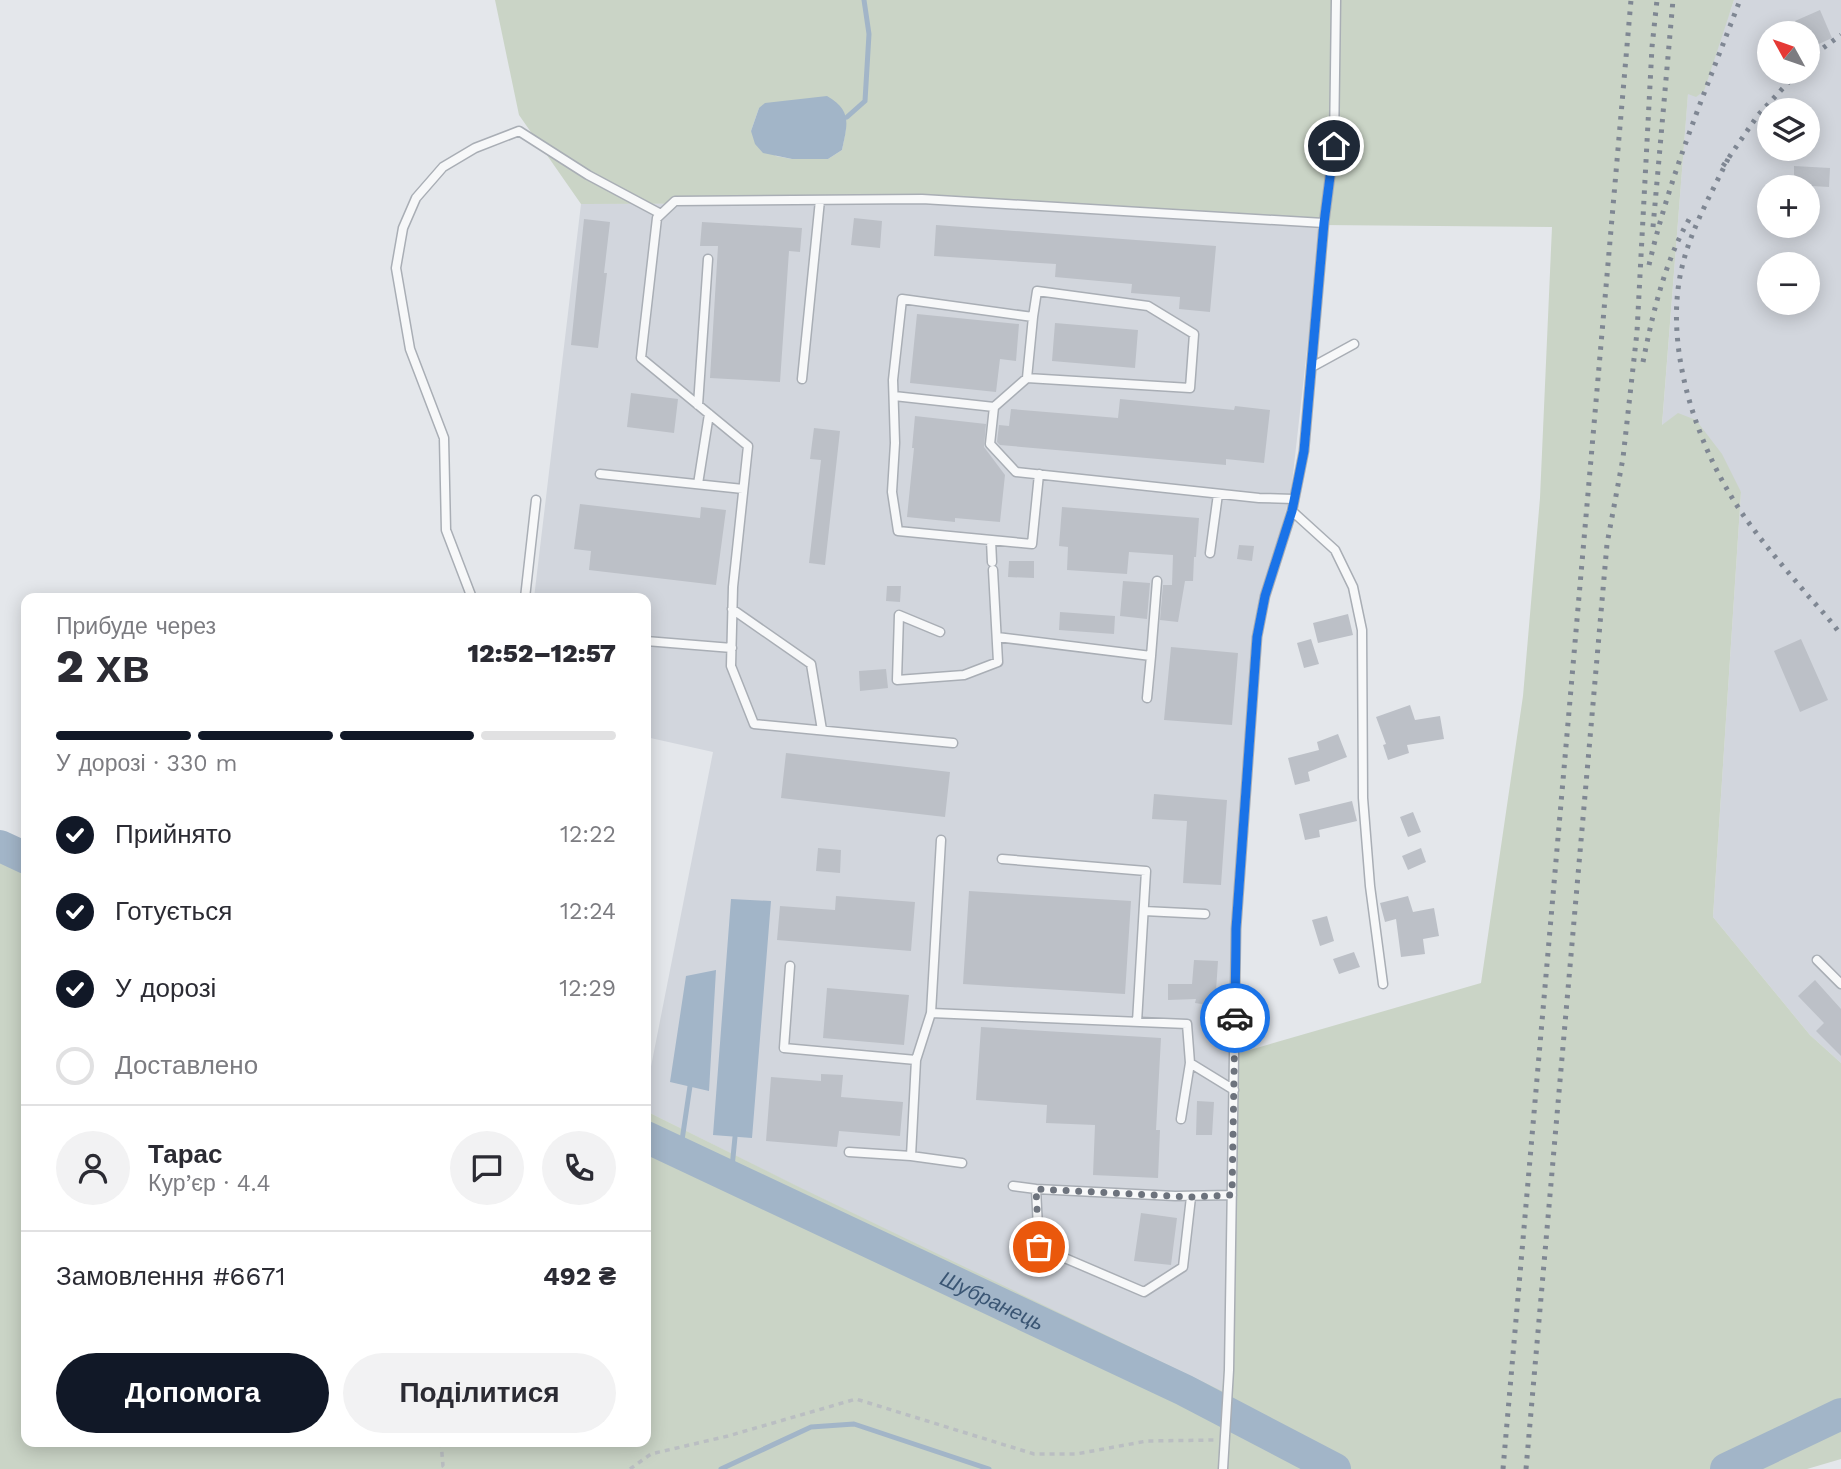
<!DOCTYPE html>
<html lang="uk">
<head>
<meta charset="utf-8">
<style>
  :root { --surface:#fff; --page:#f2f2f3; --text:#2b2b33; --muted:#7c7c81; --line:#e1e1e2; --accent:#111827 }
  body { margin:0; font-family:"Work Sans",sans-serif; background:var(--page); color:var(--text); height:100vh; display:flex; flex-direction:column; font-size:26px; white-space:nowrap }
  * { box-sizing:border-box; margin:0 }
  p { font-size:23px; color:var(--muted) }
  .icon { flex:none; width:38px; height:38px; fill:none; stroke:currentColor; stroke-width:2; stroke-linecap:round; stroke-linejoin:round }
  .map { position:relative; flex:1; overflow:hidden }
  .drawer { position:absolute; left:21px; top:593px; width:630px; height:854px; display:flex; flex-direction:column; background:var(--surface); border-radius:14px; box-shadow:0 4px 18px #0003 }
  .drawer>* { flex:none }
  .needle { width:46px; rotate:310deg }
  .tools { position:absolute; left:1757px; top:21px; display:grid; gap:14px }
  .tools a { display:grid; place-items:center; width:63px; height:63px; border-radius:50%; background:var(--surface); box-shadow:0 4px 18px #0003; font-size:35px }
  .pin { position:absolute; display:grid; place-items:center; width:60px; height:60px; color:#fff; margin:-30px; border:4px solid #fff; border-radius:50%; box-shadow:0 2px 7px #0007 }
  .courier { position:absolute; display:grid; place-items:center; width:70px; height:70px; margin:-35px; border:5px solid #1a73e8; border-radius:50%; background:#fff; color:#222; box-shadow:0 2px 9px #0007 }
  .overview em { font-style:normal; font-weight:800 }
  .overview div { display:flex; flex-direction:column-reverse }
  .overview { display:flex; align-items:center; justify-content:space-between; height:119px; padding:0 35px }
  h1 { font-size:46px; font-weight:800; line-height:52px }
  .bar { display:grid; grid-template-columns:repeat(4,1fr); gap:10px 7px; align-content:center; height:84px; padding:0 35px }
  .bar i { height:9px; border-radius:5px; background:var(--line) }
  .bar .current { background:var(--accent) }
  .bar p { grid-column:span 4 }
  .line { display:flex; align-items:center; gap:18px; padding:0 35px; border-top:2px solid var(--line) }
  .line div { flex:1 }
  .round { display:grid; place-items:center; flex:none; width:74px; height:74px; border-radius:37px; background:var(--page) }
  ol { padding:0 35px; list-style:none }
  li { display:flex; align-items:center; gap:21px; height:77px }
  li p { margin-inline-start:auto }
  li .icon { padding:7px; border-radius:50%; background:var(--accent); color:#fff; stroke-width:4 }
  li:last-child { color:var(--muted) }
  li i { width:38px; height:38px; border:4px solid var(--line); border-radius:50% }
  .button { display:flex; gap:14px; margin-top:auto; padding:14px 35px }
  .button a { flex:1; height:80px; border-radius:42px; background:var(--accent); color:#fff; font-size:28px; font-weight:800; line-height:80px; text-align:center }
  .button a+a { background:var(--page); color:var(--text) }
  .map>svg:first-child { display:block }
  .built { fill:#d2d6dd; fill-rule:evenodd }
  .green { fill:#cad4c6; fill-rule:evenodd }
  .water { fill:#a2b5c8 }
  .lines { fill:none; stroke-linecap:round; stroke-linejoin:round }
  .stream { stroke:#a2b5c8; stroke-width:5 }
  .river { stroke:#a2b5c8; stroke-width:32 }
  .building { fill:#bcc0c7 }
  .service-casing { stroke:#a9aeb5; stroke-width:11 }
  .path { stroke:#babec2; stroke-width:3.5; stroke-dasharray:5 5; stroke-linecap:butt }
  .service { stroke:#f7f8f9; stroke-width:8 }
  .rail { stroke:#7f8793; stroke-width:5; stroke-dasharray:3.5 7; stroke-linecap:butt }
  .done { stroke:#6d737d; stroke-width:7; stroke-dasharray:0 12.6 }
  .route { stroke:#1a73e8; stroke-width:9 }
  .labels { text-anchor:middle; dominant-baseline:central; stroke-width:5; stroke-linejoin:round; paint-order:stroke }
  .water-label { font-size:21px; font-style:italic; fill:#3a5573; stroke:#f4f6f8 }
</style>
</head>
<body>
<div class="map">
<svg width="1841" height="1469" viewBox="0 0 1841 1469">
  <rect width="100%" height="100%" fill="#e4e7eb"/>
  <!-- built -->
  <path class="built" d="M1734,0H1841V1063L1810,1035L1713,917L1741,492L1662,426L1688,93L1730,12ZM1769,33H1808V72H1769ZM1769,110H1808V149H1769ZM1769,187H1808V226H1769ZM1769,264H1808V303H1769Z
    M921,203L1321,225L1291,492L1263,594L1239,860L1229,1056L1226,1343L1222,1392L792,1184L646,1111V1092L713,752L646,737V598H534L581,204Z"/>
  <!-- green -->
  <path class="green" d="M495,0H1734L1704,91L1696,97L1688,94L1662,425L1678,413L1696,420L1722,454L1741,492L1713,917L1810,1035L1841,1063V1459L1807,1469H0V844L26,856V1442H646V1111L797,1186L1222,1391L1226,1343L1229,1056L1481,983L1523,696L1540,498L1552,227L1321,225L921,203L581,204L519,115ZM759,108L846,129L842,150L828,159H792L776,156L751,131Z"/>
  <!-- water -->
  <path class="water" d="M827,96C853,111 847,125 842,150L828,159H792L763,153L755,144L751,131L759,108L765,103Z
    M731,899L771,901L752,1138L713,1135Z
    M716,970L709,1091L670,1082L686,976Z"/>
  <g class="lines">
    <!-- stream -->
    <path class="stream" d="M847,117L865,101L869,34L864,0
      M680,1154L690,1086
      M731,1178L735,1137
      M721,1469L811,1427L854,1424L989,1469"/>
    <!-- river -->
    <g class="river">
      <path d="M0,846L26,858"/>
      <path id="s1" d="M646,1137L1184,1390L1335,1469"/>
      <path d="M1726,1469L1841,1414"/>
    </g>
  </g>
  <!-- building -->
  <path class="building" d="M1820,10L1832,38L1808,49V33H1800L1795,21Z
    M1794,166L1830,168L1829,187L1794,185Z
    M854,218L882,221L880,248L851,245Z
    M584,219L610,222L604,273H607L598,348L571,345Z
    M702,222L802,228L800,252L789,251L780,382L710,378L718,246H700Z
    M936,225L1216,246L1210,312L1179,309L1180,297L1131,293L1132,284L1055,277L1056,264L934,256Z
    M917,314L1019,324L1016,361L1000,359L996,392L910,383Z
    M1055,323L1138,330L1135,368L1052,361Z
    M631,393L678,399L674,433L627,427Z
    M1120,399L1234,410L1235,406L1270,410L1264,463L1226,459V465L1000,445L997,442L999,425L1009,426L1011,409L1118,418Z
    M915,416L986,424L984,447L1005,475L1000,522L955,518V522L907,517L914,448H912Z
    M814,428L840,431L825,565L809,563L821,460L810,459Z
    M580,504L700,518L701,507L726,510L716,585L589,570L591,551L574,549Z
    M1062,507L1199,518L1196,557H1194L1193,581H1185L1178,622L1160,620L1163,585H1172L1173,555L1129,552L1127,574L1067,570L1068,547L1059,546Z
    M1239,545L1254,546L1252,561L1237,559Z
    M1009,561H1034V578L1008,577Z
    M1123,581L1150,583L1147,619L1120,616Z
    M887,586H901L900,602L886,601Z
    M1060,612L1115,616L1114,634L1059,630Z
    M1348,614L1353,635L1318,643L1313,623Z
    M1311,639L1319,664L1304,668L1297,643Z
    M1801,639L1828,700L1800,712L1774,651Z
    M1171,647L1238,653L1232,725L1164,720Z
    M886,669L888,688L860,691L859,671Z
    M1410,705L1415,720L1440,716L1444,739L1407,745L1409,753L1388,760L1383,745L1386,744L1376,717Z
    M1338,734L1347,757L1308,772L1310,781L1295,785L1288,758L1319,750L1317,742Z
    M786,753L950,772L945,817L781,798Z
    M1154,794L1227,800L1221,885L1183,883L1187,821L1152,819Z
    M1352,801L1357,821L1319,830L1320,837L1305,840L1299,814Z
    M1413,812L1421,832L1408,837L1400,817Z
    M818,848L841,850L840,873L816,871Z
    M1421,848L1426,862L1408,870L1402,856Z
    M969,891L1131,901L1125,994L963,984Z
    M836,896L915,902L911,951L777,940L780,906L835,910Z
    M1408,896L1413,912L1434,908L1439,936L1423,939L1425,954L1401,957L1396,919L1385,922L1380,903Z
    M1327,916L1334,941L1320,946L1312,920Z
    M1354,952L1360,967L1339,974L1333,959Z
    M1194,960L1218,961L1215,1006L1195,1003L1196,999L1168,1000V984H1192Z
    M1815,980L1841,1009V1056L1816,1031L1824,1023L1798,996Z
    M827,988L909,995L904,1045L823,1038Z
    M981,1027L1161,1038L1156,1130H1160L1158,1178L1093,1175L1095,1125L1046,1123L1047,1105L976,1100Z
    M821,1074L843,1075L841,1097L903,1102L900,1136L839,1131L837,1147L766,1141L771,1077L821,1081Z
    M1197,1101L1214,1102L1212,1135H1196Z
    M1141,1213L1177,1218L1171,1265L1134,1261Z"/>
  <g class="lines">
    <defs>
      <path id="service" d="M1312,367L1354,344
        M1027,378L1033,317
        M802,379L820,200
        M894,396L994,407
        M698,405L708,259
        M600,474L743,489
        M1039,474L1032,544L898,531L892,492L895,443L893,380L902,299L1033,317L1037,291L1148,306L1194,334L1190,388L1027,378L994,407L990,444L1016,472L1259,498L1294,499
        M698,484L709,414
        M1292,511L1335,550L1353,587L1362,630L1363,798L1370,886L1383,984
        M991,540L992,562
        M1210,553L1218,494
        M472,598L446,530L444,438L410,349L396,268L403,228L416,198L443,167L475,148L519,131L588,175L661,214
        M525,598L536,500
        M732,609L811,664L822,730
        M940,632L899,615L897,680L964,675L998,662L993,570
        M997,637L1151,656L1157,581
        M646,641L732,648
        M1147,698L1151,656
        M953,743L754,724L731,666L733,587L748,446L641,358L657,218L675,201L922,199L1324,223
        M1002,859L1146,871L1137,1022
        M1144,911L1205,914
        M1817,960L1841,984
        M790,966L784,1048L916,1060
        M931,1013L941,840
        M1190,1063L1234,1090
        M849,1152L911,1156L916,1060L931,1013L1187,1024L1190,1063L1181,1119
        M911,1156L962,1163
        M1013,1186L1036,1189L1175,1196L1232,1195
        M1036,1189L1039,1247L1144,1292L1183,1267L1191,1197
        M1223,1469L1229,1370L1236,929L1257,637L1265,596L1292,511L1304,451L1324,223L1334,146L1336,0"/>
    </defs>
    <!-- service casing -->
    <use href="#service" class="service-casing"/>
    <!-- path -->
    <path class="path" d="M441,1442L443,1466L446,1469
      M630,1469L651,1454L728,1436L856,1399L1034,1454H1076L1147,1441L1215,1440"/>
    <!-- service -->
    <use href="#service" class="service"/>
    <!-- rail -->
    <path class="rail" d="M1808,62L1823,48L1841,35
      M1728,159C1711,194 1691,229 1682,267C1662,349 1699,453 1746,519C1766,547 1788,572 1810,598C1821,610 1832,622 1841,635
      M1723,166L1758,115L1798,72
      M1653,227L1673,0
      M1649,265C1670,174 1707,87 1740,0
      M1643,362C1653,312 1665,260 1691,216
      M1503,1469L1631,0
      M1526,1469L1607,544L1623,458L1637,332L1652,47L1657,0"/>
  </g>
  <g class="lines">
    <!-- done -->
    <path class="done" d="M1039,1247L1036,1189L1191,1197L1232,1195L1235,1018"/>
    <!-- route -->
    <path class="route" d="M1235,1018L1236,929L1257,637L1265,596L1292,511L1304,451L1324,223L1334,146"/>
  </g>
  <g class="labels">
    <!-- water labels -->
    <g class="water-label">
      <text stroke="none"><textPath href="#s1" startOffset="383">Шубранець</textPath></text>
    </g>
  </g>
</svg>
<div class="tools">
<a><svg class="needle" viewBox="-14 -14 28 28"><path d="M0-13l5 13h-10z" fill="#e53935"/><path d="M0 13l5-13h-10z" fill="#7c7c81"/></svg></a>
<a><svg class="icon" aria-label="layers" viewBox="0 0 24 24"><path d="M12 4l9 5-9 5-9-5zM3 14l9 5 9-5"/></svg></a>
<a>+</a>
<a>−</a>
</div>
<div class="pin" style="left:1039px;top:1247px;background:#ea580c"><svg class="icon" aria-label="bag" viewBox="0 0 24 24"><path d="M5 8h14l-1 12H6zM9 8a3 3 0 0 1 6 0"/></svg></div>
<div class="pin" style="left:1334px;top:146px;background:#1f2937"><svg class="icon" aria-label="home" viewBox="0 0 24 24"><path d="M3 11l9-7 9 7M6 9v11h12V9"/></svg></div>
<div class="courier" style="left:1235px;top:1018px"><svg class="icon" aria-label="car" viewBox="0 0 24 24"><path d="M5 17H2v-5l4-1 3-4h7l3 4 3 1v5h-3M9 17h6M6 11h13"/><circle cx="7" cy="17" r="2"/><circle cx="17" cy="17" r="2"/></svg></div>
<section class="drawer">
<div class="overview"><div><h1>2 хв</h1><p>Прибуде через</p></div><em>12:52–12:57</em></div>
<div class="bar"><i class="current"></i><i class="current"></i><i class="current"></i><i></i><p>У дорозі · 330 m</p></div>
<ol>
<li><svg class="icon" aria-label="check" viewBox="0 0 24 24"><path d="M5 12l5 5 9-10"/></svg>Прийнято<p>12:22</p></li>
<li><svg class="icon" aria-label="check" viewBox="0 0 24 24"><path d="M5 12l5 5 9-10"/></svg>Готується<p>12:24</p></li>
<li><svg class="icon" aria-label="check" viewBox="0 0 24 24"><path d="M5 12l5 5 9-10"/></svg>У дорозі<p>12:29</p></li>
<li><i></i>Доставлено</li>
</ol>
<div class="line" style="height:126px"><a class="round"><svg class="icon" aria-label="person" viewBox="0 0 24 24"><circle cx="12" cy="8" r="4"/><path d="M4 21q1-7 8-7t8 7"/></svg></a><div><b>Тарас</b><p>Кур’єр · 4.4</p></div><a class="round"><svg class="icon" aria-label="chat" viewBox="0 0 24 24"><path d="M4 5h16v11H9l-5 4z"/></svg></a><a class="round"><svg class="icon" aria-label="phone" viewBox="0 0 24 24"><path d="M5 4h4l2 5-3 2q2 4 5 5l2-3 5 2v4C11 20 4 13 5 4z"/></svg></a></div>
<div class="line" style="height:91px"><div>Замовлення #6671</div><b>492 ₴</b></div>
<div class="button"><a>Допомога</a><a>Поділитися</a></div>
</section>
</div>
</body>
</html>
